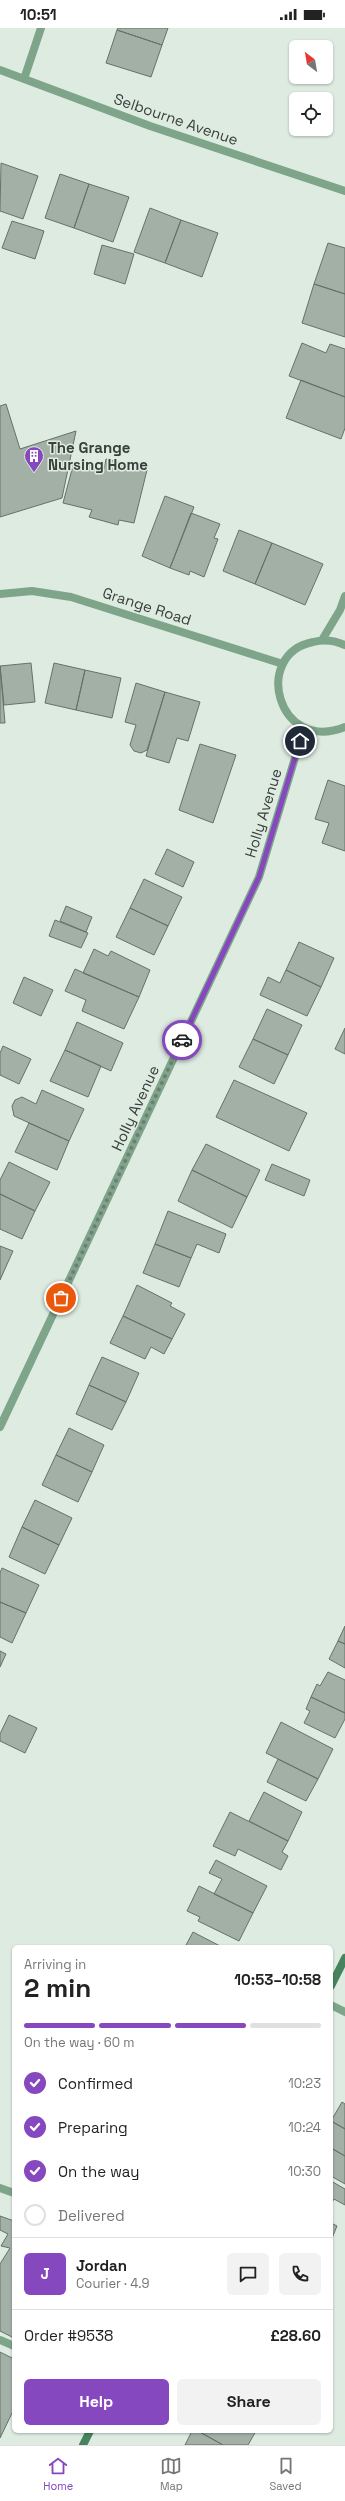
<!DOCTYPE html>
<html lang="en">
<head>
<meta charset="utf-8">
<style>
  :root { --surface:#fff; --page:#f2f2f2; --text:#222; --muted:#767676; --line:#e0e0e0; --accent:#8648be }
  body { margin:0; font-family:"Space Grotesk",sans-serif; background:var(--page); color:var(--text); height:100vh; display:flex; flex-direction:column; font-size:15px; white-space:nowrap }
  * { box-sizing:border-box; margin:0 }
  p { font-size:13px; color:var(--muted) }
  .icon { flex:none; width:22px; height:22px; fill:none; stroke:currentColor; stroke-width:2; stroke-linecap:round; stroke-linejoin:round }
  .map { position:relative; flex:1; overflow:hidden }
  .drawer { position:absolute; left:12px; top:1917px; width:321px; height:488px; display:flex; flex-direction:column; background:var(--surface); border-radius:6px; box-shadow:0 1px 3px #0004 }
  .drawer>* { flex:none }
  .needle { width:26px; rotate:329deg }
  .controls { position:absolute; left:289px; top:12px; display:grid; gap:8px }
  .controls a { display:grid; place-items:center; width:44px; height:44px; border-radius:6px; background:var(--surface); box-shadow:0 1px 3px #0004; font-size:20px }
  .pin { position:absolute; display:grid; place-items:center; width:34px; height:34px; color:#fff; margin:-17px; border:2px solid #fff; border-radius:50%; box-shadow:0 1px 4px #0007 }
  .courier { position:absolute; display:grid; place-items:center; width:40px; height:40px; margin:-20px; border:3px solid #8648be; border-radius:50%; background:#fff; color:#222; box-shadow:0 1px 5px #0007 }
  .head em { font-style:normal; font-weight:700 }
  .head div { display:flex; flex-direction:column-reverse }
  .head { display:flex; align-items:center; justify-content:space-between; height:68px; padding:0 12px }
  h1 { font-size:26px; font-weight:700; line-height:30px }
  .bar { display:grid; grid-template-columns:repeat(4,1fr); gap:6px 4px; align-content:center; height:48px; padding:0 12px }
  .bar i { height:5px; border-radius:3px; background:var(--line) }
  .bar .current { background:var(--accent) }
  .bar p { grid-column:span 4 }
  .line { display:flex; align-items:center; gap:10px; padding:0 12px; border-top:1px solid var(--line) }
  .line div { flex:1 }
  .round { display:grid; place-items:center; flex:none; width:42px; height:42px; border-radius:6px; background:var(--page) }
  ol { padding:0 12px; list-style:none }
  li { display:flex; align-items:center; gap:12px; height:44px }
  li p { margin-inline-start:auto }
  li .icon { padding:4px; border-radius:50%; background:var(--accent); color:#fff; stroke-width:4 }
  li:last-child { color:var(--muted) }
  li i { width:22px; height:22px; border:2px solid var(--line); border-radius:50% }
  .action { display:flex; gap:8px; margin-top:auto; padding:8px 12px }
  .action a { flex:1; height:46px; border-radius:6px; background:var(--accent); color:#fff; font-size:16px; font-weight:700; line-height:46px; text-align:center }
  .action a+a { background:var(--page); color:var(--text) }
  .status { display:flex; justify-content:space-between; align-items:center; height:28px; padding:0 20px; background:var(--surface); direction:ltr }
  .status svg { height:11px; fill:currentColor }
  .tab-bar { display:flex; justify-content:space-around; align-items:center; height:56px; border-top:1px solid var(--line); background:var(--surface); font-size:11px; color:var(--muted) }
  .tab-bar a { display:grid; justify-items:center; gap:2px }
  .tab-bar .current { color:var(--accent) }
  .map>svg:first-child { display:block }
  .building { fill:#a2b0a6; stroke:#667269 }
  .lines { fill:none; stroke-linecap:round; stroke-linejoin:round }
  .service { stroke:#7ea48a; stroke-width:8 }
  .minor { stroke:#7ea48a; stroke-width:8 }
  .secondary { stroke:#47835e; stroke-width:8 }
  .done { stroke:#727b75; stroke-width:4; stroke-dasharray:0 7.2 }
  .route { stroke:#8648be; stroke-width:5 }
  .labels { text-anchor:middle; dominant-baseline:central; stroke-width:3; stroke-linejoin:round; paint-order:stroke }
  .street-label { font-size:15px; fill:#393f3b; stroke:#ddebe1 }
  .poi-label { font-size:15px; font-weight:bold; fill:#393f3b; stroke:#ddebe1; text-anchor:start }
</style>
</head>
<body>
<div class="status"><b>10:51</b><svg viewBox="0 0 49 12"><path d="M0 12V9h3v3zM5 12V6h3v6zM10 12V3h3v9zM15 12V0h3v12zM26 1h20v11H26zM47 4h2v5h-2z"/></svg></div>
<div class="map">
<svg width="345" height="2417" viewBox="0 0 345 2417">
  <rect width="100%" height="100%" fill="#ddebe1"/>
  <!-- building -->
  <path class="building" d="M118,0H168L162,17L117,2Z
    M117,2L162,17L151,49L106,35Z
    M1,135L38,148L23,191L0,183Z
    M60,146L89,156L74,200L45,190Z
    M89,156L129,169L113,214L74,200Z
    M150,180L181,192L165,235L134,224Z
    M181,192L218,205L202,249L165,235Z
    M12,193L44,203L35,231L2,220Z
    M328,215L345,220V266L314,256Z
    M102,217L134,226L125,256L94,246Z
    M314,256L345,266V309L302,295Z
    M302,315L326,325L330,316L345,321V369L289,348Z
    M301,352L345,369V400L341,411L286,390Z
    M6,376L20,421L76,403L62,470L0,489V378Z
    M106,431L147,442L134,495L119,492L118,497L89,489L92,482L63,475L74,434L104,441Z
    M165,468L194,479L170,540L142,528Z
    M191,485L220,496L214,510L218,511L204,549L190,543L189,547L170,540Z
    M239,502L272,515L255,556L223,543Z
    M272,515L323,536L305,577L255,556Z
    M31,635L35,674L4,677L0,638Z
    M54,635L85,642L76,682L45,675Z
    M0,638L5,695H0Z
    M85,642L121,650L112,690L76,682Z
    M136,655L165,664L147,722L141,725L134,723L130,717L136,697L125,694Z
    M165,664L200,674L188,713L177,710L169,735L146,728Z
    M200,716L236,727L213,795L179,782Z
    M328,752L345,758V823L322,815L329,795L315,791Z
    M167,821L194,834L183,859L155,846Z
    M144,851L182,869L168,898L130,880Z
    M66,878L92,889L86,904L60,893Z
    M130,880L168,898L154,927L116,909Z
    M55,892L88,905L81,920L49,908Z
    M299,914L334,930L321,959L286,942Z
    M94,921L108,928L111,923L150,942L139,969L83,945Z
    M75,941L139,969L124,1001L82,983L86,972L65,963Z
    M286,942L321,959L307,988L260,967L268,949L280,955Z
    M24,949L53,962L41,988L13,975Z
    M267,981L302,997L288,1027L253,1011Z
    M77,994L123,1015L111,1043L65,1022Z
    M345,1000V1026L335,1021Z
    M253,1011L288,1027L274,1056L239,1039Z
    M3,1018L31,1031L19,1056L0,1047V1025Z
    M65,1022L101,1038L88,1069L50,1053Z
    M234,1052L307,1085L289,1123L216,1089Z
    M42,1062L84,1081L69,1113L14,1088L12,1078L15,1072L22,1069L36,1076Z
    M29,1095L69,1113L57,1142L15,1124Z
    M206,1116L260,1142L247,1169L192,1142Z
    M9,1134L50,1154L35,1183L0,1166V1152Z
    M272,1136L310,1152L304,1168L265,1152Z
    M192,1142L247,1169L232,1200L178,1173Z
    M0,1166L35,1183L22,1211L0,1201Z
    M168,1183L226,1206L219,1225L197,1216L191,1230L155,1216Z
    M155,1216L191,1230L179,1259L143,1245Z
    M0,1218L13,1223L0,1252Z
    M137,1257L172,1275L170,1278L185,1286L172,1311L123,1288Z
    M123,1288L172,1311L164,1326L151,1319L145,1331L110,1315Z
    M102,1329L139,1345L126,1374L89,1357Z
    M89,1357L126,1374L112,1402L76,1386Z
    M69,1400L104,1417L92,1444L56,1427Z
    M56,1427L92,1444L78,1474L42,1457Z
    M35,1472L72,1490L59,1517L22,1499Z
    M22,1499L59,1517L45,1546L9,1529Z
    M2,1540L39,1557L26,1585L0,1574V1545Z
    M0,1574L26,1585L12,1615L0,1609Z
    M345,1598V1616L338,1613Z
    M338,1613L345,1616V1640L329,1631Z
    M0,1623L6,1626L0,1639Z
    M328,1644L345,1652V1685L311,1669L317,1656L320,1658Z
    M311,1669L345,1685V1691L335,1710L304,1695L310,1683L306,1681Z
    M9,1687L37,1700L25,1725L0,1713V1706Z
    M281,1694L333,1721L318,1751L266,1725Z
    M278,1731L318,1751L306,1773L267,1754Z
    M264,1764L302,1784L288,1813L249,1793Z
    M230,1784L288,1813L282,1824L288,1828L281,1842L238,1821L235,1828L213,1818Z
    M216,1832L267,1858L253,1885L214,1866L222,1851L209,1845Z
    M199,1858L253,1885L239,1913L198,1893L200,1889L187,1883Z
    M193,1904L222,1919H185Z
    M342,2074L345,2076V2101L331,2093Z
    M331,2093L345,2101V2128L331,2120Z
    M331,2120L345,2128V2156L331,2148Z
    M331,2153L345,2161V2177L334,2171L331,2176Z
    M0,2188L14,2193V2310L0,2303V2236L10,2220L1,2218L8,2206L0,2202Z
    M331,2195L337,2198L332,2210L331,2209Z
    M0,2324L14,2331V2381L0,2410Z
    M192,2403H198L223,2417H185Z
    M198,2403H256L248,2417H223Z"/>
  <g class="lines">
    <!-- service -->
    <path class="service" d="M0,2160L14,2165
      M0,2312L14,2318"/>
    <!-- minor -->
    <path class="minor" d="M0,42L150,98L345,163
      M24,51L41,0
      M0,566L32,563L71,569L283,636
      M322,612L340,582L345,568
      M345,617C334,612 324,611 313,614C252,626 277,726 345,699
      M0,1399L259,849L304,700
      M331,1977L345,1984"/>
    <!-- secondary -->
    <path class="secondary" d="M331,1958L345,1930
      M83,2417L90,2403"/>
  </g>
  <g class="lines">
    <!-- done -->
    <path class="done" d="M61,1270L182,1012"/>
    <!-- route -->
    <path class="route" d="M182,1012L259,849L300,713"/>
  </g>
  <!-- icons -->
  <defs>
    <symbol id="building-pin" viewBox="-11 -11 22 30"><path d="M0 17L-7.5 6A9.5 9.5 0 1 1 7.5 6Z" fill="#8648be" stroke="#ddebe1"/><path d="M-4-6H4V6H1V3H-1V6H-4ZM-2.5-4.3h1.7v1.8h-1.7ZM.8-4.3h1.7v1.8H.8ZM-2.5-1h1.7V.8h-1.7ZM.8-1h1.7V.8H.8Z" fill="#fff"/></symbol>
  </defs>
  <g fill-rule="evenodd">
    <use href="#building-pin" x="23" y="417" width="22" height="30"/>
  </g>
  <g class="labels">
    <!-- street labels -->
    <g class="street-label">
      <text transform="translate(176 91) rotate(19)">Selbourne Avenue</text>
      <text transform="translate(147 578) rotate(18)">Grange Road</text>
      <text transform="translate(263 785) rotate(-73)">Holly Avenue</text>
      <text transform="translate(135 1080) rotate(-65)">Holly Avenue</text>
    </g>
    <!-- poi labels -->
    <g class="poi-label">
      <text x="48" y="419">The Grange<tspan x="48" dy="17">Nursing Home</tspan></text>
    </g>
  </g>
</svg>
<div class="controls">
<a><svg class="needle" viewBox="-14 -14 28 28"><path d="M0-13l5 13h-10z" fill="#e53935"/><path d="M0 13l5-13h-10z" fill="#767676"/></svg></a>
<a><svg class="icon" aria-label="locate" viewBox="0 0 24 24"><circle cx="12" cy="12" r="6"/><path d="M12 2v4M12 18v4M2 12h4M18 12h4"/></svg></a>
</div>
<div class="pin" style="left:61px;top:1270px;background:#ea580c"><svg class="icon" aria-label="bag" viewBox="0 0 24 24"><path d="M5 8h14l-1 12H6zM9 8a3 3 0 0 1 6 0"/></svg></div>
<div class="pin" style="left:300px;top:713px;background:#1f2937"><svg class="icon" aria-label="home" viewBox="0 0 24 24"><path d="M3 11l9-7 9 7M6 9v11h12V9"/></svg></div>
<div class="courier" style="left:182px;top:1012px"><svg class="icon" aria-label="car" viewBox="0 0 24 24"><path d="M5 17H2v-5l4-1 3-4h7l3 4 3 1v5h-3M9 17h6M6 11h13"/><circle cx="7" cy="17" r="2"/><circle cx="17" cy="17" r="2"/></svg></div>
<section class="drawer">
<div class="head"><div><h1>2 min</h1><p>Arriving in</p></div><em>10:53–10:58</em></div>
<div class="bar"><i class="current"></i><i class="current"></i><i class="current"></i><i></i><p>On the way · 60 m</p></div>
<ol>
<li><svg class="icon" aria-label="check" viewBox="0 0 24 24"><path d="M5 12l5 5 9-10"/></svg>Confirmed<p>10:23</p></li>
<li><svg class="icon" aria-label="check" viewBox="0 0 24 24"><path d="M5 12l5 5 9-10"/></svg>Preparing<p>10:24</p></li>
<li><svg class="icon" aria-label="check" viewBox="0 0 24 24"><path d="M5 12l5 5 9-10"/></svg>On the way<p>10:30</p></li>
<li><i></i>Delivered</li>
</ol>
<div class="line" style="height:72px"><b class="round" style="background:var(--accent);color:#fff">J</b><div><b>Jordan</b><p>Courier · 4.9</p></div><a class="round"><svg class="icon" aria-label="chat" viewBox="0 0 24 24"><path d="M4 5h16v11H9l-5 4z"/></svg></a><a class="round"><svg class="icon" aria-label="phone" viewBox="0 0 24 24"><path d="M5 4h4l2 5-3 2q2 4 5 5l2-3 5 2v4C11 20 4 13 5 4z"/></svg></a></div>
<div class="line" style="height:52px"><div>Order #9538</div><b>£28.60</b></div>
<div class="action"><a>Help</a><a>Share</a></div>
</section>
</div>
<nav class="tab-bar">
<a class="current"><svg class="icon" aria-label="home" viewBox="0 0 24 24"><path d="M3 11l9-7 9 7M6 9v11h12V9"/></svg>Home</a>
<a><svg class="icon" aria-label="map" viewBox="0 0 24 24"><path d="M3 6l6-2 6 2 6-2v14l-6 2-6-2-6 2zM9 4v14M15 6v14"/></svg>Map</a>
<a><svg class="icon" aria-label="saved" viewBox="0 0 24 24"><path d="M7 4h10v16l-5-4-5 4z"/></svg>Saved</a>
</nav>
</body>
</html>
